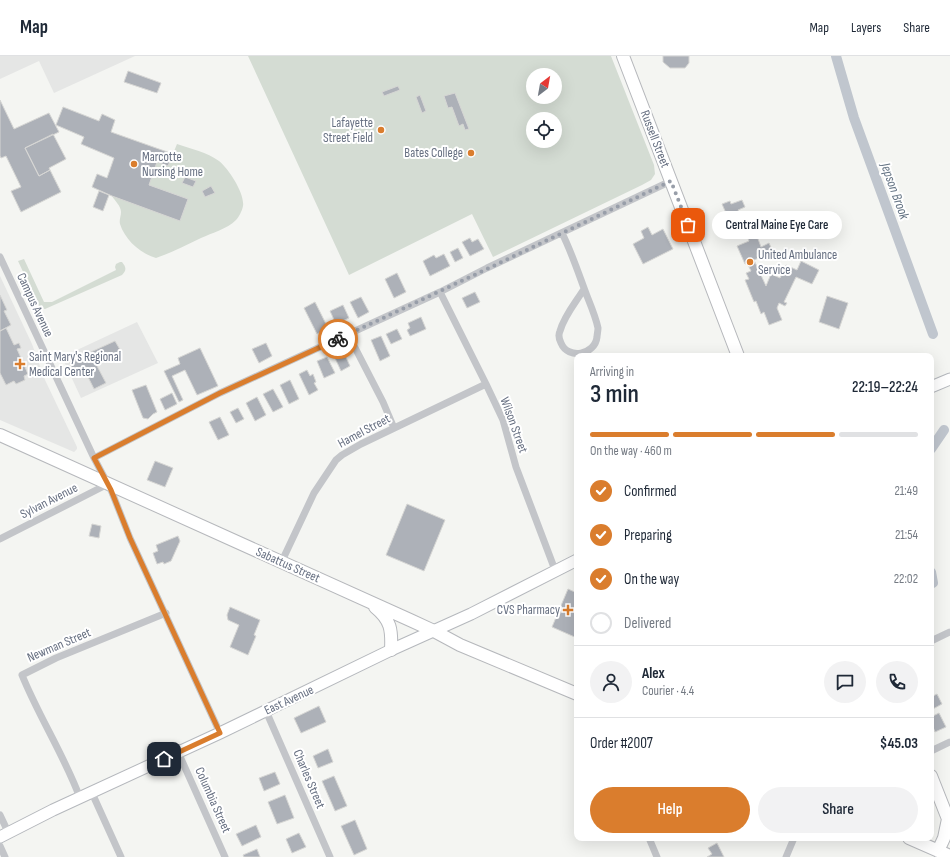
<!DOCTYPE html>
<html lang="en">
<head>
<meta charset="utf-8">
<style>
  :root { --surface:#fff; --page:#f2f2f3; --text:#1f2937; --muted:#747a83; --line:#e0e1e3; --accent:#da7d2d }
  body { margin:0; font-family:"Sofia Sans Condensed",sans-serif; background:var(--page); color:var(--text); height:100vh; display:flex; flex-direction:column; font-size:15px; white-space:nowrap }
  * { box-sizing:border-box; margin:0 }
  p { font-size:13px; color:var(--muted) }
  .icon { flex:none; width:22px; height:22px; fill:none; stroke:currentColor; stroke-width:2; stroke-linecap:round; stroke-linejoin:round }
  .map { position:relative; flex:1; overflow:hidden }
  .sheet { position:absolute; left:574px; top:297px; width:360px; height:488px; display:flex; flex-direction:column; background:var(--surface); border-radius:8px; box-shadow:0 4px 16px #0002 }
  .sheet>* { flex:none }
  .needle { width:26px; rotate:31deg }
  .buttons { position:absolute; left:526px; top:12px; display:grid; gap:8px }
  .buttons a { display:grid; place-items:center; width:36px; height:36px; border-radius:50%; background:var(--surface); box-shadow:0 4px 16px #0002; font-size:20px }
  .pin { position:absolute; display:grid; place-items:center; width:34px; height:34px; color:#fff; margin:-17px; border-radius:8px; box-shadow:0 2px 6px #0006 }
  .courier { position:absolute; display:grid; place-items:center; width:40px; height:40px; margin:-20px; border:3px solid #da7d2d; border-radius:50%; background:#fff; color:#222; box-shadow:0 1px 5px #0007 }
  .bubble { position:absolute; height:28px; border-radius:14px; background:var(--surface); box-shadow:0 4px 16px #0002; font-size:13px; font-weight:600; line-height:28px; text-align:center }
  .head em { font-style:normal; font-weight:600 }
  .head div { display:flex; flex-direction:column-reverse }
  .head { display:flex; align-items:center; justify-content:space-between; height:68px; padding:0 16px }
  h1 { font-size:26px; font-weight:600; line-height:30px }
  .bar { display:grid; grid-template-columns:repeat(4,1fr); gap:6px 4px; align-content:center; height:48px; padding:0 16px }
  .bar i { height:5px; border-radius:3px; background:var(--line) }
  .bar .current { background:var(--accent) }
  .bar p { grid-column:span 4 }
  .line { display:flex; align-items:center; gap:10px; padding:0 16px; border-top:1px solid var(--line) }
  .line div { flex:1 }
  .round { display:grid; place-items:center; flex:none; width:42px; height:42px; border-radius:21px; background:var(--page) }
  ol { padding:0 16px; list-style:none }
  li { display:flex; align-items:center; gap:12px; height:44px }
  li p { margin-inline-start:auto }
  li .icon { padding:4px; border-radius:50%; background:var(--accent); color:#fff; stroke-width:4 }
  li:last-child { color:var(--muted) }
  li i { width:22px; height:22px; border:2px solid var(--line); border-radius:50% }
  .cta { display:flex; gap:8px; margin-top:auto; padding:8px 16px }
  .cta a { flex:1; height:46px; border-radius:24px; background:var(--accent); color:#fff; font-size:16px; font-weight:600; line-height:46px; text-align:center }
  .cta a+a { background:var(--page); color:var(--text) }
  header { display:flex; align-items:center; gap:24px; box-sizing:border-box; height:56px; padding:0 20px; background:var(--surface); border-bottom:1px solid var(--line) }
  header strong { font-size:19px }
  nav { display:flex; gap:22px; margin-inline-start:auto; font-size:14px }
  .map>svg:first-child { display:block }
  .built { fill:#e5e6e5 }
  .green { fill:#d4dcd3; fill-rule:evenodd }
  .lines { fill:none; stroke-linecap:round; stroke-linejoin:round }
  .canal { stroke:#c0c6ce; stroke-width:10 }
  .building { fill:#adb1b8; stroke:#d6d6d4 }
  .secondary-casing { stroke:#b5b8bd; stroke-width:13 }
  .primary-casing { stroke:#b6b8bc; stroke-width:14 }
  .street { stroke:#c3c5c9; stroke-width:7 }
  .secondary { stroke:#fff; stroke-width:11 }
  .primary { stroke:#fff; stroke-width:12 }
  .done { stroke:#989ea9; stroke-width:4; stroke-dasharray:0 7.2 }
  .route { stroke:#da7d2d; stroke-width:5 }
  .poi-dot { fill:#da7d2d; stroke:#fff; stroke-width:1.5 }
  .labels { text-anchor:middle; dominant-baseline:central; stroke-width:4; stroke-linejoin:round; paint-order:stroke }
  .poi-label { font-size:13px; fill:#666f81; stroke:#fff; text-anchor:end }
  .street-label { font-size:13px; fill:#666f81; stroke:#fff }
  .water-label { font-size:14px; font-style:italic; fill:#667585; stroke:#fff }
</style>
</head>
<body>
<header>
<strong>Map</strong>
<nav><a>Map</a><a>Layers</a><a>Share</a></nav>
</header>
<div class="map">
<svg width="950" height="801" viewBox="0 0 950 801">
  <rect width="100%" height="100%" fill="#f4f5f2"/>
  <!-- built -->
  <path class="built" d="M0,0H135L54,37L39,5L0,23Z
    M0,220L32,288L45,324L77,391V393L74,396L0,364Z
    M137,266L158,307L81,342L62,301Z"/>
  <!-- green -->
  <path class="green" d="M248,0H611L654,109L655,118L651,124L642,129L493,201L472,158L349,219ZM533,19H555V41H533ZM533,63H555V85H533Z
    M177,88C191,93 207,96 219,105C229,113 245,138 243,150C242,155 239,161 236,164C227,173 212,177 201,182C186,189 171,197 156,202C141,198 125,184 120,168C119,164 121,160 121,156C121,150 115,145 112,140L180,164L187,143L149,129L157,106L168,110Z
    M24,203L44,246H52L116,214L115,211L116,208L120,206H122C126,211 127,214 122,219L45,253L40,252L18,205Z"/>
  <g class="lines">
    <!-- canal -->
    <path class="canal" d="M836,0L854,62L933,278
      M931,393L944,374
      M931,516L933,527"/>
  </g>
  <!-- building -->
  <path class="building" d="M663,0H689V7L685,12H670L663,6Z
    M128,15L161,27L157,37L124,26Z
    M398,30L400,34L384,40L382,36Z
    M455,37L469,73L465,74L463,68L459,70L452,51L448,52L444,40Z
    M420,39L426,55L422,57L416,41Z
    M0,44L14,73L49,57L59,76L25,92L39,120L50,114L61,136L21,156L11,135L21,131L6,100L1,102L0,100Z
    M63,51L99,65L102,58L115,64L111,76L173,98L168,110L157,106L149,129L188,143L180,165L112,140L92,131L97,118L107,122L114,102L81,88L84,81L56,69Z
    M53,78L66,103L49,112L50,114L39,120L25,92Z
    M185,121L196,125L193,131L182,127Z
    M211,130L215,137L205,141L202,135Z
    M99,135L109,139L103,155L93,151Z
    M742,144L745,151L738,154L743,165L754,160L762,178L757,180L761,191L769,187L773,196L754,204L766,230L771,218L780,222L786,209L797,214L801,205L819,214L812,228L796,221L784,246L787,247L785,250L779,247L777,252L782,264L769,269L764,256L761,258L756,245L754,246L745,224L749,223L746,217L751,215L747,207L745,208L737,190L749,185L738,160L729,164L722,148L730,145L731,148Z
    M648,171L652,179L663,173L673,193L643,208L633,188L644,182L641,175Z
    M470,182L472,186L478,183L484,193L470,200L462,186Z
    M458,192L463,202L455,206L450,196Z
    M444,198L450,210L430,220L423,205L434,199L436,202Z
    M397,217L406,236L394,242L385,223Z
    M475,236L480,246L467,252L462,242Z
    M0,239L7,254L4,255L11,269L0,275Z
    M827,240L848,247L839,273L819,266Z
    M361,241L369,256L358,262L350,246Z
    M315,246L328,272L317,278L304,252Z
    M343,249L349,262L336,268L330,255Z
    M421,261L426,273L410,280L407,274L410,272L408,267Z
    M6,272L14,289L19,287L21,292L17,293L28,318L24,320L25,324L16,328L14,325L6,329L0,317V275Z
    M397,273L402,283L391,288L386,278Z
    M381,280L390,300L380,305L371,284Z
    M115,285L122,297L96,308L106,327L94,333L85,315L76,319L69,306Z
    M266,287L272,300L259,307L252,293Z
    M200,292L218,330L197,339L185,314L172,320L183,344L179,346L164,315L180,308L178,302Z
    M344,297L350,310L341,315L335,302Z
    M327,301L335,317L324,322L317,305Z
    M307,314L310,320L313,318L316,326L314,327L318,334L309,339L299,318Z
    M290,324L299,343L289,348L280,329Z
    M146,329L157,356L153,358L148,363L143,362L132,334Z
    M273,333L283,351L273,356L263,338Z
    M172,337L177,348L165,354L160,343Z
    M257,341L266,359L255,365L246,347Z
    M238,352L244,363L236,367L230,356Z
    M220,361L229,379L218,384L209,366Z
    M155,405L173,412L165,431L147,424Z
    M407,448L445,464L424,515L386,499Z
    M92,468L101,470L99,482L89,480Z
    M178,480L180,485L171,505L164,508L163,506L157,508L153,497L158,495L156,489Z
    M568,533L577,537V582L552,571Z
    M230,551L260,564L254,579L256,580L248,599L230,591L239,569L228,564L227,559Z
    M937,638L942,648L931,654V641Z
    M319,650L326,666L301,677L294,662Z
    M939,657L946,671L935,676L933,671L931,672V661Z
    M328,693L333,706L318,712L313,700Z
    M275,716L280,728L264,735L259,722Z
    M334,720L347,750L335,755L322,725Z
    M285,739L294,762L277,768L268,746Z
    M355,764L367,793L354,799L341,770Z
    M256,769L261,781L242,790L236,778Z
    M299,777L306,791L292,797L286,783Z
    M717,787L724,801H707L712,798L708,792Z
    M257,793L260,801H244L243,799Z"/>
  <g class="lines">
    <defs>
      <path id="secondary" d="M931,331L950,323
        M0,781L53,754L220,677L391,594L471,558L577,504"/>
      <path id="primary" d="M623,0L738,300
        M0,379L410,564L434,575L460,589L577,638
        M375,551C391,564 392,574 391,594
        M931,720L948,763L944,782L938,795
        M909,782L950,800"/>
    </defs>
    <!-- secondary casing -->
    <use href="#secondary" class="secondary-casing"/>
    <!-- primary casing -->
    <use href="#primary" class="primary-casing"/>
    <!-- street -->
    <path class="street" d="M562,177C572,197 579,219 587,240C591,250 596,262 598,272C598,275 597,279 597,281C595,299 568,304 561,287C559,283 558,279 560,275C564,260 576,246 584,233
      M0,201L94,402L111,434L130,482L220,677
      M440,236L486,328L503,364L516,411L555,514
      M348,278L383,346L394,372
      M94,402L220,337L440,236L487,212L671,125
      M0,483L108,428
      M282,505L314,437L336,404L342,399L361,388L486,328
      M931,585L950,576
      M266,655L330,801
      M931,695L950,686
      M178,696L225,801
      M92,737L121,801
      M80,742C64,699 39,661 22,619L56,602L166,557
      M0,759L8,776
      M649,782L657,801
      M0,790L5,801
      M786,801L794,782"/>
    <!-- secondary -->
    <use href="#secondary" class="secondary"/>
    <!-- primary -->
    <use href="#primary" class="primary"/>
  </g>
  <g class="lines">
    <!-- done -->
    <path class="done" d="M338,283C450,231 560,178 671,125L688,169"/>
    <!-- route -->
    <path class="route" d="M164,703L220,677L130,482L111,434L94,402L220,337L338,283"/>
  </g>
  <!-- markers -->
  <g class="poi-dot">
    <circle cx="381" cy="74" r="4"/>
    <circle cx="471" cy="97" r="4"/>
    <circle cx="134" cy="108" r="4"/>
    <circle cx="750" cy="206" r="4"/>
    <path d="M18 302h4v4h4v4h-4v4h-4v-4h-4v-4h4z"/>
    <path d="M566 548h4v4h4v4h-4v4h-4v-4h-4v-4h4z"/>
  </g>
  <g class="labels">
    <!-- poi labels -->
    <g class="poi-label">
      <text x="373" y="67">Lafayette<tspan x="373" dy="15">Street Field</tspan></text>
      <text x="463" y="97">Bates College</text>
      <text x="142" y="101" text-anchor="start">Marcotte<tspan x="142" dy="15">Nursing Home</tspan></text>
      <text x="758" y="199" text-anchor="start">United Ambulance<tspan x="758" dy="15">Service</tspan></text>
      <text x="29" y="301" text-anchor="start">Saint Mary's Regional<tspan x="29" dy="15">Medical Center</tspan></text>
      <text x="560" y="554">CVS Pharmacy</text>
    </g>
    <!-- street labels -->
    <g class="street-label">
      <text transform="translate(655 83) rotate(69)">Russell Street</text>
      <text transform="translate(35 249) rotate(65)">Campus Avenue</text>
      <text transform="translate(514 369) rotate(70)">Wilson Street</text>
      <text transform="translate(364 375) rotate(-28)">Hamel Street</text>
      <text transform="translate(49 445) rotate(-27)">Sylvan Avenue</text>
      <text transform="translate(288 509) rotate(24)">Sabattus Street</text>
      <text transform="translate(59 589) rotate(-23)">Newman Street</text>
      <text transform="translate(289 644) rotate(-25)">East Avenue</text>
      <text transform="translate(309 723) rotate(67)">Charles Street</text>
      <text transform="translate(213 744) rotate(66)">Columbia Street</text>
    </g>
    <!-- water labels -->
    <g class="water-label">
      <text transform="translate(895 135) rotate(70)">Jepson Brook</text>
    </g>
  </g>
</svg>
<div class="buttons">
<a><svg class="needle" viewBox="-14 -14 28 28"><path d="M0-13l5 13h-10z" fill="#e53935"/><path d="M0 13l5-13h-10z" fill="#747a83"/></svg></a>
<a><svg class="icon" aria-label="locate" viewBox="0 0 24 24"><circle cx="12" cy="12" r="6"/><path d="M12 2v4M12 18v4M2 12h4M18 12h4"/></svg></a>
</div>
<div class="pin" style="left:688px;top:169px;background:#ea580c"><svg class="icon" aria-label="bag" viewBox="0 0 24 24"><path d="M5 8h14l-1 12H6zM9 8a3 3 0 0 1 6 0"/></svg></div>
<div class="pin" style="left:164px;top:703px;background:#1f2937"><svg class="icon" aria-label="home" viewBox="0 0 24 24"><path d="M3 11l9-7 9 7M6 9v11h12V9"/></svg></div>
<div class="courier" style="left:338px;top:283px"><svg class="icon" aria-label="bike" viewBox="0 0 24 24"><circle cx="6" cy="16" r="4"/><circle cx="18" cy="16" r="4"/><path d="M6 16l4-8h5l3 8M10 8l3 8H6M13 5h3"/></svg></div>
<div class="bubble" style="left:712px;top:155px;width:130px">Central Maine Eye Care</div>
<section class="sheet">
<div class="head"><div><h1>3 min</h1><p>Arriving in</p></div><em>22:19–22:24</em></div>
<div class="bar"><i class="current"></i><i class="current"></i><i class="current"></i><i></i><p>On the way · 460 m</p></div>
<ol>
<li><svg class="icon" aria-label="check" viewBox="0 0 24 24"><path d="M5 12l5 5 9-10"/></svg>Confirmed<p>21:49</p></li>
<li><svg class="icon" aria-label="check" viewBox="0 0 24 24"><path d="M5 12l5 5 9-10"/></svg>Preparing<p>21:54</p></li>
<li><svg class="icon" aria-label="check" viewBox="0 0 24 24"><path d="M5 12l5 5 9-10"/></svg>On the way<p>22:02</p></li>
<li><i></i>Delivered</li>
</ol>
<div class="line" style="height:72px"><a class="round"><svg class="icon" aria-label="person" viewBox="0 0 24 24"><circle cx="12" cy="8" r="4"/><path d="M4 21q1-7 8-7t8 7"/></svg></a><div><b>Alex</b><p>Courier · 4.4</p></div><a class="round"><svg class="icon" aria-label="chat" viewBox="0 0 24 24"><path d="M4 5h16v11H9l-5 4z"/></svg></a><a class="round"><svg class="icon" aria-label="phone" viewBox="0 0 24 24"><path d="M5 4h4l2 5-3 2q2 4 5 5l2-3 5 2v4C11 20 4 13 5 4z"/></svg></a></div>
<div class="line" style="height:52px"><div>Order #2007</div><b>$45.03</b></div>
<div class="cta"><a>Help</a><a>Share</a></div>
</section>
</div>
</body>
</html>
